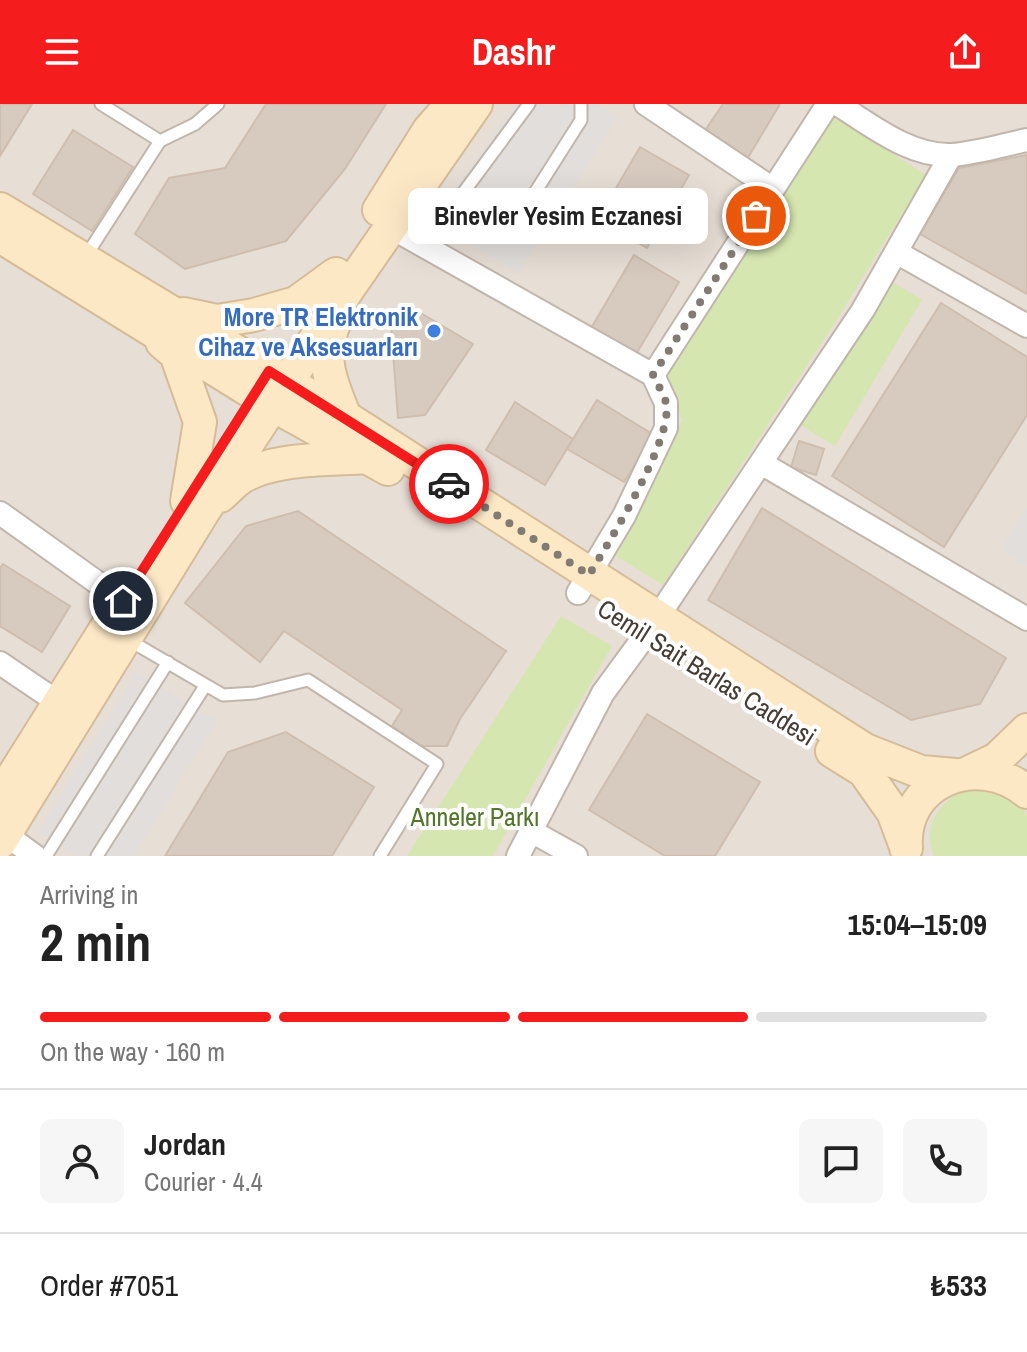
<!DOCTYPE html>
<html lang="en">
<head>
<meta charset="utf-8">
<style>
  :root { --surface:#fff; --page:#f6f6f6; --text:#222; --muted:#767676; --line:#e0e0e0; --accent:#f41c1c }
  body { margin:0; font-family:"Archivo Narrow",sans-serif; background:var(--page); color:var(--text); height:100vh; display:flex; flex-direction:column; font-size:30px; white-space:nowrap }
  * { box-sizing:border-box; margin:0 }
  p { font-size:26px; color:var(--muted) }
  .icon { flex:none; width:44px; height:44px; fill:none; stroke:currentColor; stroke-width:2; stroke-linecap:round; stroke-linejoin:round }
  .map { position:relative; height:752px; overflow:hidden }
  .details { display:flex; flex-direction:column; background:var(--surface); flex:1 }
  .details>* { flex:none }
  .pin { position:absolute; display:grid; place-items:center; width:68px; height:68px; color:#fff; margin:-34px; border:4px solid #fff; border-radius:50%; box-shadow:0 2px 8px #0007 }
  .courier { position:absolute; display:grid; place-items:center; width:80px; height:80px; margin:-40px; border:6px solid #f41c1c; border-radius:50%; background:#fff; color:#222; box-shadow:0 2px 10px #0007 }
  .bubble { position:absolute; height:56px; border-radius:12px; background:var(--surface); box-shadow:0 8px 32px #0002; font-size:26px; font-weight:700; line-height:56px; text-align:center }
  .headline em { font-style:normal; font-weight:700 }
  .headline div { display:flex; flex-direction:column-reverse }
  .headline { display:flex; align-items:center; justify-content:space-between; height:136px; padding:0 40px }
  h1 { font-size:52px; font-weight:700; line-height:60px }
  .bar { display:grid; grid-template-columns:repeat(4,1fr); gap:12px 8px; align-content:center; height:96px; padding:0 40px }
  .bar i { height:10px; border-radius:6px; background:var(--line) }
  .bar .selected { background:var(--accent) }
  .bar p { grid-column:span 4 }
  .line { display:flex; align-items:center; gap:20px; padding:0 40px; border-top:2px solid var(--line) }
  .line div { flex:1 }
  .round { display:grid; place-items:center; flex:none; width:84px; height:84px; border-radius:12px; background:var(--page) }
  header { display:flex; justify-content:space-between; align-items:center; height:104px; padding:0 40px; background:var(--accent); color:#fff; font-size:36px; font-weight:700 }
  .map>svg:first-child { display:block }
  .residential { fill:#e7ded5 }
  .green { fill:#d6e6b0 }
  .parking { fill:#e1dedb }
  .building { fill:#d7cabf; stroke:#cfbeaf; stroke-width:2 }
  .lines { fill:none; stroke-linecap:round; stroke-linejoin:round }
  .lane-casing { stroke:#c1b6ac; stroke-width:15 }
  .street-casing { stroke:#c1b6ac; stroke-width:26 }
  .secondary-casing { stroke:#d5bc99; stroke-width:36 }
  .lane { stroke:#fff; stroke-width:11 }
  .street { stroke:#fff; stroke-width:22 }
  .secondary { stroke:#fde8c6; stroke-width:32 }
  .done { stroke:#827b74; stroke-width:8; stroke-dasharray:0 14.4 }
  .route { stroke:#f41c1c; stroke-width:10 }
  .shop-dot { fill:#3f7fe0; stroke:#fff; stroke-width:3 }
  .labels { text-anchor:middle; dominant-baseline:central; stroke-width:8; stroke-linejoin:round; paint-order:stroke }
  .shop-label { font-size:26px; font-weight:bold; fill:#366cbe; stroke:#fff; text-anchor:end }
  .street-label { font-size:26px; fill:#453d36; stroke:#fff }
  .park-label { font-size:26px; fill:#52762a; stroke:#fff }
</style>
</head>
<body>
<header><svg class="icon" aria-label="menu" viewBox="0 0 24 24"><path d="M4 6h16M4 12h16M4 18h16"/></svg>Dashr<svg class="icon" aria-label="share" viewBox="0 0 24 24"><path d="M12 15V3M7 8l5-5 5 5M5 13v7h14v-7"/></svg></header>
<div class="map">
<svg width="1027" height="752" viewBox="0 0 1027 752">
  <rect width="100%" height="100%" fill="#f3ede6"/>
  <!-- residential -->
  <path class="residential" d="M0,0H1027V752H0Z"/>
  <!-- green -->
  <path class="green" d="M833,12L926,71L836,217L663,481L616,452L682,316L664,270Z
    M886,174L922,196L835,342L799,320Z
    M561,512L612,542L493,752H407Z
    M972,683C990,683 1021,691 1027,712C1027,723 1027,740 1027,752H934C920,720 943,693 972,683Z"/>
  <!-- parking -->
  <path class="parking" d="M515,0H598L618,13L518,170L434,115Z
    M1027,403V462L1001,446Z
    M136,568L217,617L134,752H78L38,728Z"/>
  <!-- building -->
  <path class="building" d="M0,0H32L0,52Z
    M266,0H386L345,65L286,137L185,165L135,130L169,74L225,64Z
    M723,0H780L746,57L706,25Z
    M73,26L133,63L92,127L33,90Z
    M640,43L689,71L647,144L598,115Z
    M1027,51V190L920,130L959,64Z
    M634,151L679,178L635,252L590,226Z
    M941,199L1027,253V311L944,443L832,372Z
    M414,205L473,240L425,311L398,314L390,207Z
    M597,296L654,331L624,378L567,345Z
    M515,298L573,335L545,381L486,346Z
    M799,337L824,345L816,371L791,363Z
    M762,404L1006,554L980,600L911,616L708,496Z
    M298,407L506,547L460,615L447,642H422L392,622L402,606L284,527L260,558L185,499L246,422Z
    M3,460L70,502L42,548L0,522V464Z
    M647,610L760,678L715,752H665L589,706Z
    M286,628L374,683L332,752H165L228,648Z"/>
  <g class="lines">
    <defs>
      <path id="lane" d="M101,0L160,37
        M449,108L491,130L505,127L515,120L581,16V0
        M419,139L449,108L529,0
        M84,155L160,37L195,20L218,0
        M127,535L223,591L255,589L308,576L437,660L380,752
        M46,752L168,558
        M97,752L205,582"/>
      <path id="street" d="M646,0L773,85
        M837,0C871,21 910,53 952,51C977,49 1003,41 1027,36
        M392,124L653,271
        M896,148L1027,222
        M761,359L1027,515
        M0,409L123,497
        M578,489L624,412L666,324V299L653,271L828,0
        M0,559L59,599
        M531,727L576,752
        M5,730L35,752
        M518,752L603,589L647,529L863,206L951,51"/>
      <path id="secondary" d="M0,105L345,313L865,646L921,668L955,671
        M379,106L429,26L452,0
        M0,132L273,301L388,365
        M183,210L217,217L254,211L296,199L336,170
        M335,217C319,255 331,278 345,313
        M162,238L176,250L200,318L187,397
        M220,392C226,387 232,380 239,375C271,353 330,356 368,353
        M832,647L864,667L893,708L905,740
        M970,668L997,655L1027,626
        M0,693L115,510
        M0,738L203,408L348,185L476,0
        M906,744C901,677 978,647 1027,688"/>
    </defs>
    <!-- lane casing -->
    <use href="#lane" class="lane-casing"/>
    <!-- street casing -->
    <use href="#street" class="street-casing"/>
    <!-- secondary casing -->
    <use href="#secondary" class="secondary-casing"/>
    <!-- lane -->
    <use href="#lane" class="lane"/>
    <!-- street -->
    <use href="#street" class="street"/>
    <!-- secondary -->
    <use href="#secondary" class="secondary"/>
  </g>
  <g class="lines">
    <!-- done -->
    <path class="done" d="M449,380L589,471C609,438 674,334 666,299C664,290 657,280 653,271L756,112"/>
    <!-- route -->
    <path class="route" d="M123,497L269,267L449,380"/>
  </g>
  <!-- markers -->
  <circle class="shop-dot" cx="434" cy="227" r="8"/>
  <g class="labels">
    <!-- shop labels -->
    <g class="shop-label">
      <text x="418" y="212">More TR Elektronik<tspan x="418" dy="30">Cihaz ve Aksesuarları</tspan></text>
    </g>
    <!-- street labels -->
    <g class="street-label">
      <text transform="translate(707 568) rotate(32)">Cemil Sait Barlas Caddesi</text>
    </g>
    <!-- park labels -->
    <g class="park-label">
      <text x="475" y="712">Anneler Parkı</text>
    </g>
  </g>
</svg>
<div class="pin" style="left:756px;top:112px;background:#ea580c"><svg class="icon" aria-label="bag" viewBox="0 0 24 24"><path d="M5 8h14l-1 12H6zM9 8a3 3 0 0 1 6 0"/></svg></div>
<div class="pin" style="left:123px;top:497px;background:#1f2937"><svg class="icon" aria-label="home" viewBox="0 0 24 24"><path d="M3 11l9-7 9 7M6 9v11h12V9"/></svg></div>
<div class="courier" style="left:449px;top:380px"><svg class="icon" aria-label="car" viewBox="0 0 24 24"><path d="M5 17H2v-5l4-1 3-4h7l3 4 3 1v5h-3M9 17h6M6 11h13"/><circle cx="7" cy="17" r="2"/><circle cx="17" cy="17" r="2"/></svg></div>
<div class="bubble" style="left:408px;top:84px;width:300px">Binevler Yesim Eczanesi</div>
</div>
<section class="details">
<div class="headline"><div><h1>2 min</h1><p>Arriving in</p></div><em>15:04–15:09</em></div>
<div class="bar"><i class="selected"></i><i class="selected"></i><i class="selected"></i><i></i><p>On the way · 160 m</p></div>
<div class="line" style="height:144px"><a class="round"><svg class="icon" aria-label="person" viewBox="0 0 24 24"><circle cx="12" cy="8" r="4"/><path d="M4 21q1-7 8-7t8 7"/></svg></a><div><b>Jordan</b><p>Courier · 4.4</p></div><a class="round"><svg class="icon" aria-label="chat" viewBox="0 0 24 24"><path d="M4 5h16v11H9l-5 4z"/></svg></a><a class="round"><svg class="icon" aria-label="phone" viewBox="0 0 24 24"><path d="M5 4h4l2 5-3 2q2 4 5 5l2-3 5 2v4C11 20 4 13 5 4z"/></svg></a></div>
<div class="line" style="height:104px"><div>Order #7051</div><b>₺533</b></div>
</section>
</body>
</html>
